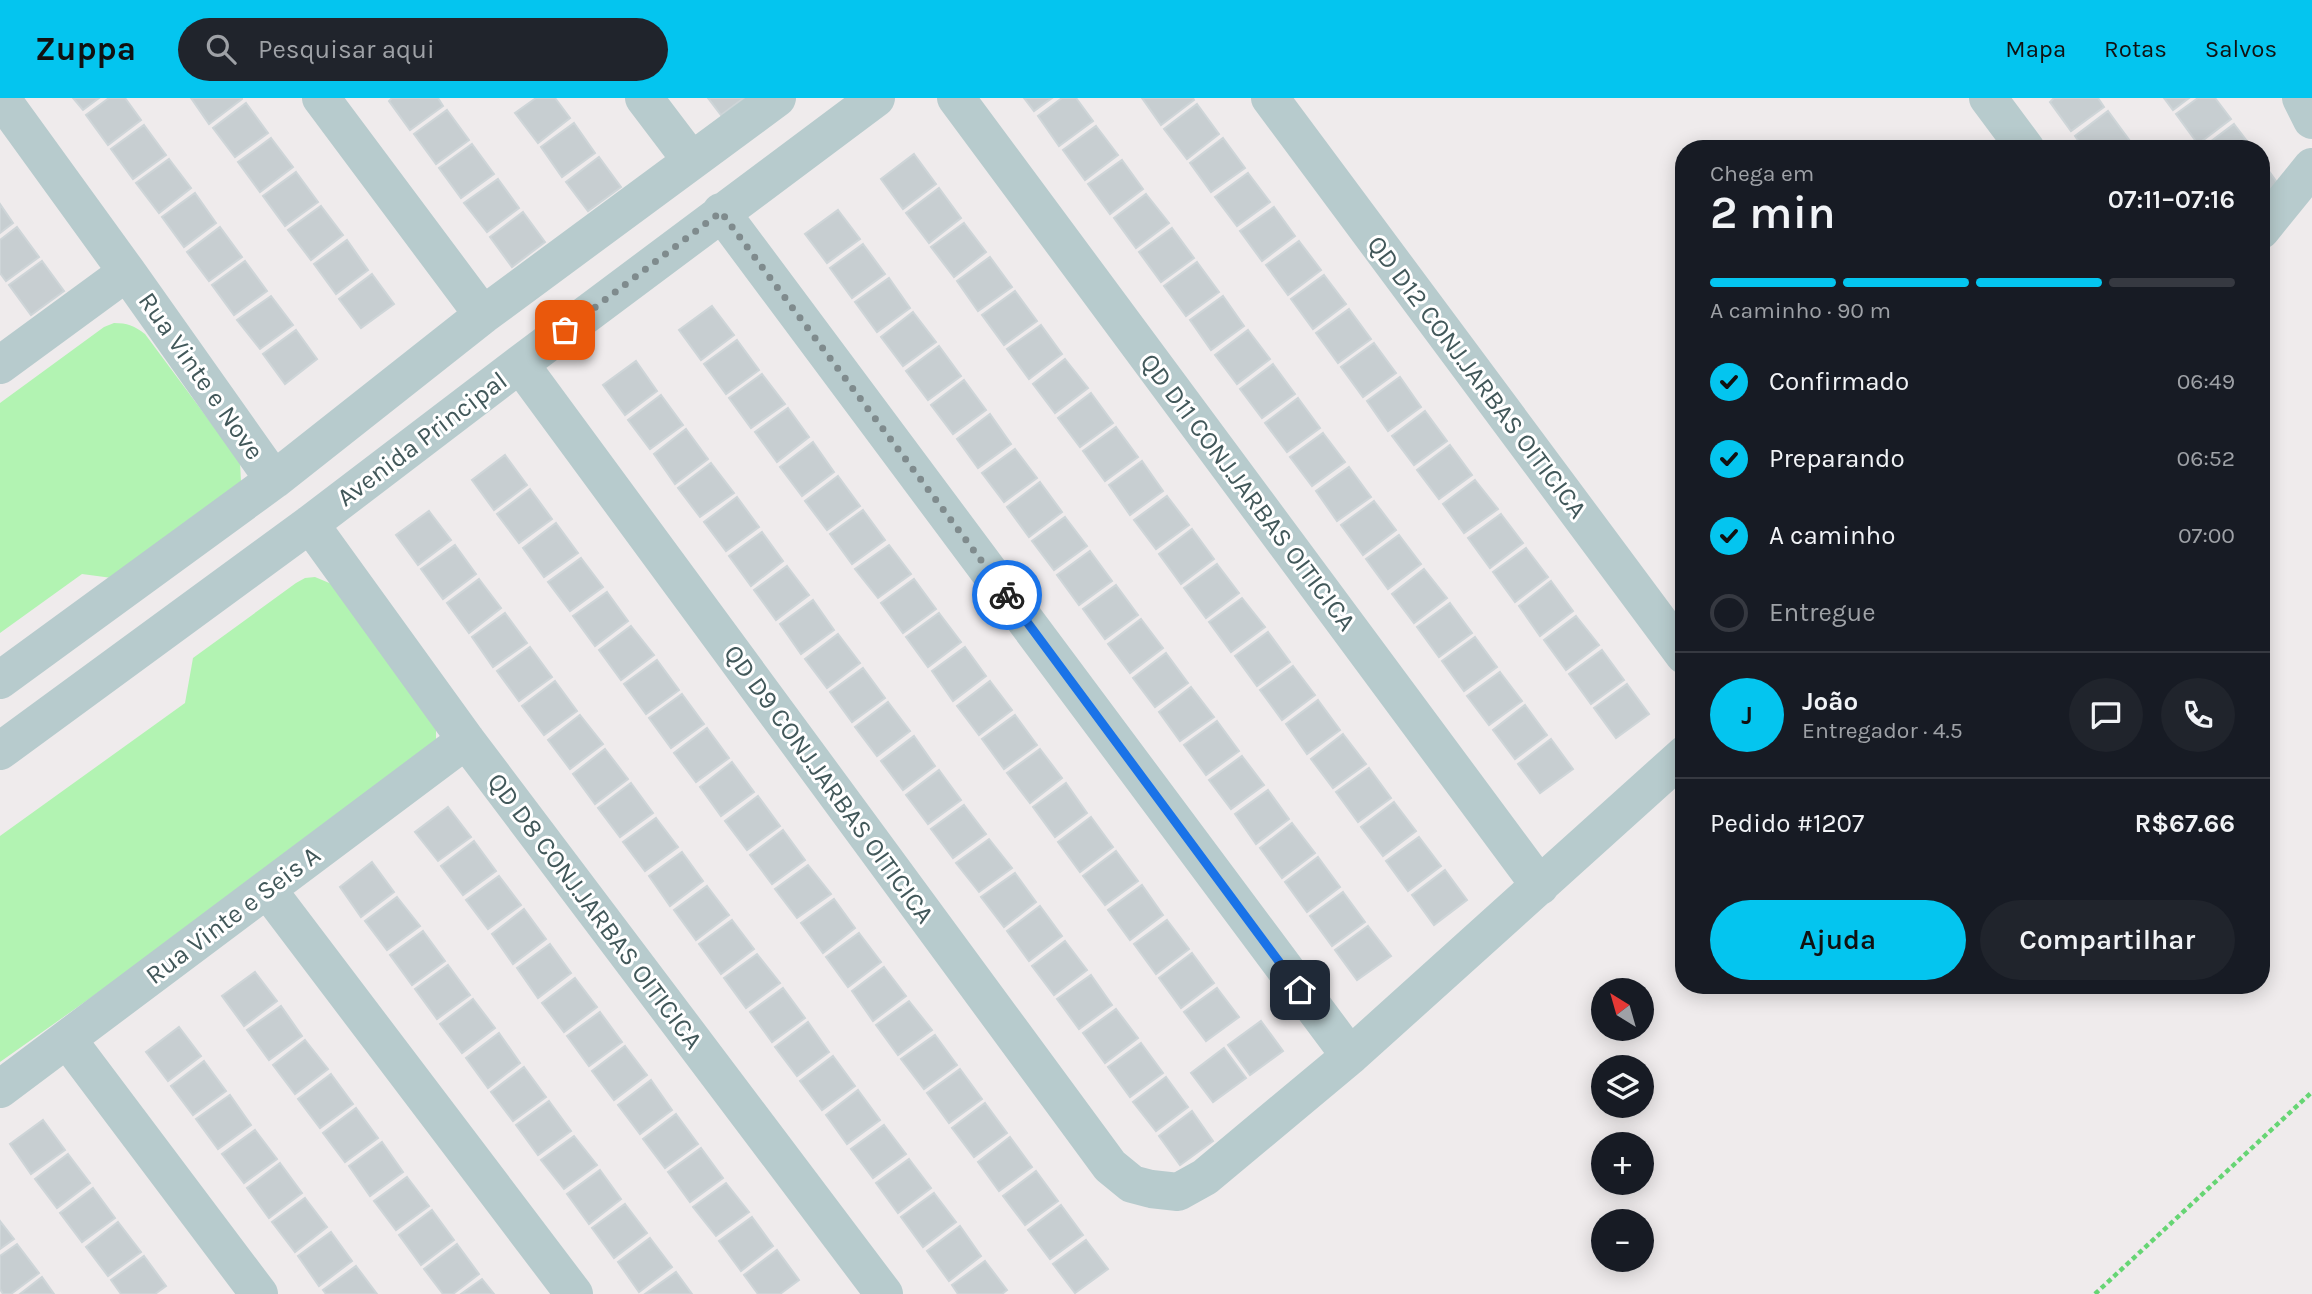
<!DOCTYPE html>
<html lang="pt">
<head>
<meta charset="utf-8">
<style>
  :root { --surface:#171b24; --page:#20242c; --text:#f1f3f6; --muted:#9ea1a6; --line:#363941; --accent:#04c5ef }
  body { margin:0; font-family:Karla,sans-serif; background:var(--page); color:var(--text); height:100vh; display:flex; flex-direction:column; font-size:26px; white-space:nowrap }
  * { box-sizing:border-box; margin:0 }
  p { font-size:23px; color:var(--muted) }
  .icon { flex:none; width:38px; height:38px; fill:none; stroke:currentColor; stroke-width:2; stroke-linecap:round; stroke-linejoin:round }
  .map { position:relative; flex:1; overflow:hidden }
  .sheet { position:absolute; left:1675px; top:42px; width:595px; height:854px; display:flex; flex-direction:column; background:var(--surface); border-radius:28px; box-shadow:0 4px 18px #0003 }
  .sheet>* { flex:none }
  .needle { width:46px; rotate:323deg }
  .fabs { position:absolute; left:1591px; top:880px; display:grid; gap:14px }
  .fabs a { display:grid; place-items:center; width:63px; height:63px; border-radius:50%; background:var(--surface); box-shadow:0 4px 18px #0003; font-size:35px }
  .pin { position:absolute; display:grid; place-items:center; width:60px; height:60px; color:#fff; margin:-30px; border-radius:14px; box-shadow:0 4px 10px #0006 }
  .courier { position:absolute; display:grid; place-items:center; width:70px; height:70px; margin:-35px; border:5px solid #1a73e8; border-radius:50%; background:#fff; color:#222; box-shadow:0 2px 9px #0007 }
  .head em { font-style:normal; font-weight:600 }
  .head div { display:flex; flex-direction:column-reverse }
  .head { display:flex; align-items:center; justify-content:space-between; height:119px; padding:0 35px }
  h1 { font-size:46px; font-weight:600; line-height:52px }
  .bar { display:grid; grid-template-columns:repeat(4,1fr); gap:10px 7px; align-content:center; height:84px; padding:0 35px }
  .bar i { height:9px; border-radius:5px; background:var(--line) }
  .bar .on { background:var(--accent) }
  .bar p { grid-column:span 4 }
  .line { display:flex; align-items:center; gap:18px; padding:0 35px; border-top:2px solid var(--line) }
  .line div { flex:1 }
  .round { display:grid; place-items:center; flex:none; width:74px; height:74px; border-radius:37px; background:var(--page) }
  ol { padding:0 35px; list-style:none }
  li { display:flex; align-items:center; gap:21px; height:77px }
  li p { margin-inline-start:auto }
  li .icon { padding:7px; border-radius:50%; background:var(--accent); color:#111; stroke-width:4 }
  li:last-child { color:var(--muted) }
  li i { width:38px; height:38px; border:4px solid var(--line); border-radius:50% }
  .action { display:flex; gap:14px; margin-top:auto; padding:14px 35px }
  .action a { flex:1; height:80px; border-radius:42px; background:var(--accent); color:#111; font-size:28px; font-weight:600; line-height:80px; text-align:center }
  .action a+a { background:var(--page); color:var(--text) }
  header { display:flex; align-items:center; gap:42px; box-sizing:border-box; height:98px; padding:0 35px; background:var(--accent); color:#111 }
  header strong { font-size:33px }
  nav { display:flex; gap:38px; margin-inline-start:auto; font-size:24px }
  .search { width:490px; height:63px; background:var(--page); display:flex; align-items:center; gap:18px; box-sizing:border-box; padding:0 24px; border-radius:38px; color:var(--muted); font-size:26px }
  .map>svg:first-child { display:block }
  .green { fill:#b2f3b2 }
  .building { fill:#c7ced1; stroke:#ced5d8; stroke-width:2 }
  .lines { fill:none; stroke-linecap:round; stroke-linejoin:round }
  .path { stroke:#66d574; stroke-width:4.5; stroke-dasharray:5 3.5; stroke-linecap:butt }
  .minor { stroke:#b7cbcd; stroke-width:38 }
  .done { stroke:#7f8b8d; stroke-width:7; stroke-dasharray:0 12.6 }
  .route { stroke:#1a73e8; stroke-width:9 }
  .labels { text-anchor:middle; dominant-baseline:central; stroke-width:6; stroke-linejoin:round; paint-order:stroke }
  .street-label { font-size:26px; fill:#42585a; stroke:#fff }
</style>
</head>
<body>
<header>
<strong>Zuppa</strong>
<div class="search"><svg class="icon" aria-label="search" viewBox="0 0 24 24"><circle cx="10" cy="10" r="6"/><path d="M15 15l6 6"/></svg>Pesquisar aqui</div>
<nav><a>Mapa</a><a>Rotas</a><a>Salvos</a></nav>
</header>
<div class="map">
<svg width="2312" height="1196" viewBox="0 0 2312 1196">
  <rect width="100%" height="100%" fill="#efebec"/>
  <!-- green -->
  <path class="green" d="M114,225C127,225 135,228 145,236L240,364L241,384L127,482L82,476L0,535V305L104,229Z
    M315,479L334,487L436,632V643L425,663L0,964V738L185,605L193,560L296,485L305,480Z"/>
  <!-- building -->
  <path class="building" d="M73,0H99L83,12Z
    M109,0H125L141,22L108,47L86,17Z
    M191,0H242V1L209,26Z
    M392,0H438L443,8L410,32L389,3Z
    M536,0H555L570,20L538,45L515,15Z
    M708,0H744L721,17Z
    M1024,0H1052L1034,13Z
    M1062,0H1076L1093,23L1059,48L1038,18Z
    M1142,0H1193L1194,2L1161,27Z
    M2054,0H2098L2104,9L2071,33L2050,4Z
    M2164,0H2189L2173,12Z
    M2198,0H2215L2231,21L2198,46L2176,16Z
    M246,5L268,35L235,59L213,30Z
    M1197,6L1219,36L1187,61L1164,31Z
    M447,12L469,42L436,66L414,36Z
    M2108,13L2130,43L2119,51H2084L2075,38Z
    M574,25L595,55L562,79L541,49Z
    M2234,26L2253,51H2202V50Z
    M144,27L166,57L133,81L111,51Z
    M1096,28L1118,57L1085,82L1063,52Z
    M271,40L293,69L260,94L238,64Z
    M1223,40L1245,70L1211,94L1190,65Z
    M472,46L494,76L461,100L439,70Z
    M914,56L936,86L903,111L881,81Z
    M599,59L621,89L588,113L566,84Z
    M169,61L191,90L159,115L136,85Z
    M1122,62L1143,91L1110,116L1088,86Z
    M2261,62L2281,90L2261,105Z
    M296,74L318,104L285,128L263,98Z
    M1248,75L1270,104L1237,128L1215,99Z
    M498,81L519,110L487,134L464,105Z
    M939,90L961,120L929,145L906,115Z
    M195,95L216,125L184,149L162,119Z
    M1146,96L1169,125L1136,150L1114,120Z
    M0,106L13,125L0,135Z
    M321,108L343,137L311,162L288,132Z
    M1274,109L1295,138L1262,163L1240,133Z
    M838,112L860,141L827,165L805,136Z
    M523,114L545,144L512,169L490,139Z
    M964,125L986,154L954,179L931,149Z
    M17,129L39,159L6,183L0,175V142Z
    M220,129L242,159L209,183L187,154Z
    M1172,130L1194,160L1161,184L1139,154Z
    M347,142L368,172L336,196L314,166Z
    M1299,143L1321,172L1288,197L1266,167Z
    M863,146L885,176L852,200L830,170Z
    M990,159L1012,189L978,213L957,183Z
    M42,163L64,193L31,217L9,187Z
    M245,163L267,193L234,217L212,187Z
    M1197,164L1219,194L1186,218L1164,188Z
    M372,176L394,206L361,230L339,201Z
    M1324,177L1346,206L1313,231L1291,201Z
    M889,180L910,210L877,234L855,204Z
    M1015,193L1037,223L1004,247L982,217Z
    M271,198L293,227L260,251L237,222Z
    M1223,198L1244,228L1211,252L1190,222Z
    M712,208L734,237L701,262L679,232Z
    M1349,211L1371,241L1338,265L1316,235Z
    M913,214L936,244L903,268L881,239Z
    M1041,227L1062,256L1029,281L1007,251Z
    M296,232L317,261L285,286L263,256Z
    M1248,232L1270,261L1237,286L1215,257Z
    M737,242L759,272L726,296L704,266Z
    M1374,245L1396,275L1363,299L1341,269Z
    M939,248L961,278L928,302L906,273Z
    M1065,261L1088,290L1055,315L1033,286Z
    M636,263L657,293L625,317L603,287Z
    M1273,266L1295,296L1262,320L1240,291Z
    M762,276L785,306L751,330L729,300Z
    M1400,279L1421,309L1388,333L1367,303Z
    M964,282L986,312L953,336L931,307Z
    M1091,295L1113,325L1080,349L1058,320Z
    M661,297L683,327L650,351L628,322Z
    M1298,300L1320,330L1287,354L1265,325Z
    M788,310L809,339L777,364L755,334Z
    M1425,313L1447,343L1414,367L1392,338Z
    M990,316L1011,346L978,370L957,341Z
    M1116,329L1138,359L1105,383L1083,353Z
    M686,331L708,361L675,386L654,356Z
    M1323,335L1345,364L1312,388L1290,359Z
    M813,344L834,374L802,398L780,369Z
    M1450,347L1472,377L1439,401L1417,372Z
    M1015,351L1037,380L1004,404L982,375Z
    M505,357L527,387L494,412L472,382Z
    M1142,363L1163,393L1130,417L1109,387Z
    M711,365L734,395L700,419L678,390Z
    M1349,369L1371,399L1337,423L1316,393Z
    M838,378L860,408L827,432L805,403Z
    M1475,382L1498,411L1464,435L1443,406Z
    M1040,384L1062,414L1029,439L1007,409Z
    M530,391L552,421L519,445L497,416Z
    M1167,398L1189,427L1156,451L1134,422Z
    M737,399L759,429L726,453L704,424Z
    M1374,403L1396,432L1363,457L1341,427Z
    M863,412L885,442L852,466L830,436Z
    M429,413L451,442L418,467L396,437Z
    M1501,416L1523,445L1490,470L1468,440Z
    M1065,419L1087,448L1054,472L1032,443Z
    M556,425L578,455L544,479L523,450Z
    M1192,431L1214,461L1181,486L1159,456Z
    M762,434L783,463L751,488L729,458Z
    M1399,437L1421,466L1388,491L1366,461Z
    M455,447L476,476L443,501L421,471Z
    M889,447L911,476L878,500L855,471Z
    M1526,450L1548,479L1515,504L1493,474Z
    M1090,453L1112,483L1079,507L1057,477Z
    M581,460L603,489L570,513L548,484Z
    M1217,466L1239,495L1206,520L1184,490Z
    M787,468L809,497L776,522L754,492Z
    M1424,471L1447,500L1414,525L1392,496Z
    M479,481L501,510L469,535L447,505Z
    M914,481L936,511L903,535L881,505Z
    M1551,483L1573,513L1540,538L1519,508Z
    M1116,487L1138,517L1105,541L1083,511Z
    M607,494L628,523L595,548L573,518Z
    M1242,500L1265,529L1231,554L1209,524Z
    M813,502L834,532L801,556L780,526Z
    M1450,505L1472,535L1439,559L1417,529Z
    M505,515L527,545L493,569L472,539Z
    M939,515L961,544L928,569L906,539Z
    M1576,518L1599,547L1566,572L1544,542Z
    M1141,521L1163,550L1130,575L1108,546Z
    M631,528L654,557L621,582L599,552Z
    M1268,534L1290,564L1257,588L1235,558Z
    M838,536L860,565L827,590L805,561Z
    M1475,539L1497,569L1464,593L1442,563Z
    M530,549L552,579L519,603L497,573Z
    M965,549L986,578L953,603L932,573Z
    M1602,552L1624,582L1591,606L1569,576Z
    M1166,555L1188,585L1155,609L1133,580Z
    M657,562L679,592L646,616L624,586Z
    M1293,568L1315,597L1282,622L1260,592Z
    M863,570L885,600L852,624L830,594Z
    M1500,574L1522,603L1489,627L1467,598Z
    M555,583L577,613L544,637L522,608Z
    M990,583L1012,612L979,637L957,608Z
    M1627,586L1649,616L1616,640L1594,610Z
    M1191,589L1214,619L1180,643L1159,614Z
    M682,596L704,626L671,650L649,620Z
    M1318,602L1340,632L1307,656L1286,626Z
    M888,604L910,633L877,658L855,629Z
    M1525,607L1547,637L1515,661L1493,632Z
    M580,617L603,646L570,671L548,642Z
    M1015,617L1037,647L1004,671L982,641Z
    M1217,623L1239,653L1206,677L1184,647Z
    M707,630L729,660L696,684L674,655Z
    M1343,636L1366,666L1333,690L1311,661Z
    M914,638L935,668L903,692L881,663Z
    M1551,641L1573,671L1540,695L1518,666Z
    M605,651L628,681L595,706L573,676Z
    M1040,651L1062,680L1030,705L1007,675Z
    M1242,658L1264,687L1231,711L1209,682Z
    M732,664L754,694L721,718L700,689Z
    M1369,670L1391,700L1358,724L1336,694Z
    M939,672L961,702L928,726L906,697Z
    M631,685L653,715L620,739L598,710Z
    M1066,685L1087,715L1055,739L1033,709Z
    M1268,692L1289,721L1256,746L1235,716Z
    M758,698L780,728L747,752L725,723Z
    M1394,704L1416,733L1383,758L1361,729Z
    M964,707L986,736L953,760L931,731Z
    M448,709L471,739L438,763L415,734Z
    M1091,719L1113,749L1080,774L1058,744Z
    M656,720L678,749L645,773L623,744Z
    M1292,725L1315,755L1282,780L1260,750Z
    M783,732L805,762L772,786L750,757Z
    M1419,739L1441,768L1408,793L1386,763Z
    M989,741L1012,770L979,794L956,765Z
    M474,743L496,773L463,797L441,768Z
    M1116,753L1138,783L1105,807L1083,778Z
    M682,754L703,783L670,808L649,778Z
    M1318,759L1340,789L1307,814L1285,784Z
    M372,764L394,794L361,819L340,789Z
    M808,767L831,796L797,820L775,791Z
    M1445,772L1467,802L1434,827L1412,797Z
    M1015,775L1036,804L1004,829L981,799Z
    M499,778L521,807L488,831L466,802Z
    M1142,787L1163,817L1130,842L1108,812Z
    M707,788L729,817L696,842L674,812Z
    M1343,794L1365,824L1332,848L1310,818Z
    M397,799L420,828L387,852L365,823Z
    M834,801L855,830L823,855L801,825Z
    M1040,808L1062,838L1029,863L1007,833Z
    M524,811L546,841L513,866L492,836Z
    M732,822L754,851L721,876L699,846Z
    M1167,822L1189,851L1156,876L1134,846Z
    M1368,828L1391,858L1357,882L1335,852Z
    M423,833L445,863L412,887L390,857Z
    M859,835L881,864L848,889L826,859Z
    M1065,843L1087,872L1054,897L1032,868Z
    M550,846L571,875L538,900L517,870Z
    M1192,855L1214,885L1181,910L1159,880Z
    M757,856L780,885L746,910L724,880Z
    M448,867L470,897L437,921L415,891Z
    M884,869L906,898L873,923L852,893Z
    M255,874L277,903L244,928L222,898Z
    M1091,877L1112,907L1079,931L1057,901Z
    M575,880L597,909L564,934L542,905Z
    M783,890L805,920L772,944L750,914Z
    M1217,890L1239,919L1206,943L1184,914Z
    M473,901L495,930L462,955L440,926Z
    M909,903L932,932L898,957L876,927Z
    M281,908L302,938L269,962L247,932Z
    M1116,911L1138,940L1105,965L1083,935Z
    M600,914L622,944L589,968L567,938Z
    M1261,923L1283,953L1250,977L1228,947Z
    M808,924L829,954L797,978L775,949Z
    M179,929L201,958L168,983L146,954Z
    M499,935L520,965L488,990L466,960Z
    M935,937L957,967L924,991L901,961Z
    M305,942L328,971L295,996L273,967Z
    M1141,945L1163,975L1130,999L1108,969Z
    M625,948L647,977L614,1002L592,973Z
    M1224,950L1246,980L1213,1004L1191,975Z
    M833,958L855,988L822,1012L800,983Z
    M204,963L226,993L193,1017L171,988Z
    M524,969L546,999L513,1023L491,994Z
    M960,971L982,1001L949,1025L927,995Z
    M331,976L353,1006L320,1030L298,1001Z
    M1166,979L1188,1009L1156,1033L1133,1004Z
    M651,982L672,1012L640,1036L618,1007Z
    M858,992L880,1022L847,1046L826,1017Z
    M230,997L251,1027L218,1051L196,1021Z
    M549,1003L571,1033L538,1057L516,1027Z
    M985,1005L1007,1035L974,1059L952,1030Z
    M356,1010L378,1040L345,1064L323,1035Z
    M1192,1013L1213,1043L1180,1067L1159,1038Z
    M676,1016L698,1046L665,1070L643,1041Z
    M43,1022L65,1052L31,1076L10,1046Z
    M884,1027L906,1056L873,1080L851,1051Z
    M255,1032L277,1061L244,1085L222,1056Z
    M574,1038L597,1067L564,1091L541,1062Z
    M1010,1039L1032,1069L999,1093L978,1064Z
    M382,1044L403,1074L370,1098L349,1068Z
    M701,1050L723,1080L690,1104L668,1074Z
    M68,1056L90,1085L57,1110L35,1081Z
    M909,1061L931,1090L898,1115L876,1085Z
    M280,1065L302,1095L269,1120L247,1090Z
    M600,1072L621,1101L589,1126L567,1096Z
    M1036,1073L1058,1103L1025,1127L1003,1098Z
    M407,1079L429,1108L396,1132L374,1103Z
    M726,1085L749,1114L716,1138L693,1109Z
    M93,1090L115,1120L82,1144L60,1115Z
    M934,1095L956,1124L923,1149L901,1119Z
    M305,1100L327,1129L295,1154L272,1124Z
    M625,1106L647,1135L614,1160L592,1130Z
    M1061,1107L1083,1137L1050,1161L1028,1132Z
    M432,1112L454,1142L421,1167L399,1137Z
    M752,1119L773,1148L741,1173L719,1143Z
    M0,1123L14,1141L0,1151Z
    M118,1124L141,1154L108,1178L86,1149Z
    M960,1128L981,1158L949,1183L927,1153Z
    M331,1134L352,1163L319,1188L298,1158Z
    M650,1140L672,1169L639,1194L618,1164Z
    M1086,1142L1108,1171L1075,1195L1053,1166Z
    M17,1146L39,1175L11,1196H3L0,1191V1158Z
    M457,1146L479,1176L453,1196H443L424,1171Z
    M777,1152L799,1182L780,1196H758L744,1177Z
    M144,1158L166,1188L155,1196H121L111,1182Z
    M985,1163L1007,1192L1002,1196H958L952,1187Z
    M356,1168L377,1196H326L323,1192Z
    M676,1174L692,1196H645Z
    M42,1179L54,1196H20Z
    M482,1181L494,1196H461Z"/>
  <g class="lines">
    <!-- path -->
    <path class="path" d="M2095,1196L2312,994"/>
    <!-- minor -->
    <path class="minor" d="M1,0L127,174L274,382
      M321,0L483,217
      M644,0L691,62
      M956,0L1540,788
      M1270,0L1684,557
      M1988,0L2026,51
      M2301,0L2312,22
      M721,114L1350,958
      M2261,132L2312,69
      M520,266L1110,1068L1132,1086L1151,1091L1178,1094L1205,1079L1350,958L1684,657
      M0,267L127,174
      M310,426L466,642L884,1196
      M0,582L274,382L483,217L777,0
      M0,653L310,426L520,266L876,0
      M267,791L574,1196
      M67,941L259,1196
      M0,991L466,642"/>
  </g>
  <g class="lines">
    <!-- done -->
    <path class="done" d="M565,232L721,114L1007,497"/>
    <!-- route -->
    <path class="route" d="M1007,497L1300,892"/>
  </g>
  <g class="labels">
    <!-- street labels -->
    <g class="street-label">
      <text transform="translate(201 278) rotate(55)">Rua Vinte e Nove</text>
      <text transform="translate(1477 279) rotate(53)">QD D12 CONJ.JARBAS OITICICA</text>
      <text transform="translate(422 341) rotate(-37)">Avenida Principal</text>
      <text transform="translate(1248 394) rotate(53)">QD D11 CONJ.JARBAS OITICICA</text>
      <text transform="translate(829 686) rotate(54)">QD D9 CONJ.JARBAS OITICICA</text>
      <text transform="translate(595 813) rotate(53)">QD D8 CONJ.JARBAS OITICICA</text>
      <text transform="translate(233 817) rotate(-37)">Rua Vinte e Seis A</text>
    </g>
  </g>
</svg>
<div class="fabs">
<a><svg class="needle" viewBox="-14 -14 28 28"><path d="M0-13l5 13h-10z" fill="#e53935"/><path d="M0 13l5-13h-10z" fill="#9ea1a6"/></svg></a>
<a><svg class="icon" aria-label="layers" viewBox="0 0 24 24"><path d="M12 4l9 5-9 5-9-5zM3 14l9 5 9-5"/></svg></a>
<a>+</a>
<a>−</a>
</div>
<div class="pin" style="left:565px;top:232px;background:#ea580c"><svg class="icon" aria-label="bag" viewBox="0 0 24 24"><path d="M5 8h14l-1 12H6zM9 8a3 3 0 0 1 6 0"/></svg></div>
<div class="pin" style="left:1300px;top:892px;background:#1f2937"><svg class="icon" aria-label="home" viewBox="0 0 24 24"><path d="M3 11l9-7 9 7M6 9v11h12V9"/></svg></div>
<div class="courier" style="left:1007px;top:497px"><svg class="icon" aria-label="bike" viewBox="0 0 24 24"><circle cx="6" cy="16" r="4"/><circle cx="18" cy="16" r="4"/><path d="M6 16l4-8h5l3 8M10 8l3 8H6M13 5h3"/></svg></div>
<section class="sheet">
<div class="head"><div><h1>2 min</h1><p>Chega em</p></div><em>07:11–07:16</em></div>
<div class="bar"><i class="on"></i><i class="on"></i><i class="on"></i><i></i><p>A caminho · 90 m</p></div>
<ol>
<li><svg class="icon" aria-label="check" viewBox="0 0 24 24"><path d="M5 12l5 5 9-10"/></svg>Confirmado<p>06:49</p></li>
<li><svg class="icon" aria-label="check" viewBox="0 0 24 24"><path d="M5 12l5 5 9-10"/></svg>Preparando<p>06:52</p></li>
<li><svg class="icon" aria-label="check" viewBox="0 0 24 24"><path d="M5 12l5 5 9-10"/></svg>A caminho<p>07:00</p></li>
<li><i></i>Entregue</li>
</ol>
<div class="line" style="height:126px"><b class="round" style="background:var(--accent);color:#111">J</b><div><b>João</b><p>Entregador · 4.5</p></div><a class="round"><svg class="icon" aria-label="chat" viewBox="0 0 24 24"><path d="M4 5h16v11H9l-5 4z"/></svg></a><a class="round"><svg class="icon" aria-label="phone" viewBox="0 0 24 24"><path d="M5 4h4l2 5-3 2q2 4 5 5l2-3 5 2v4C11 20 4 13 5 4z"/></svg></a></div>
<div class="line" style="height:91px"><div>Pedido #1207</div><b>R$67.66</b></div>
<div class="action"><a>Ajuda</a><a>Compartilhar</a></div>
</section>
</div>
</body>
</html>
